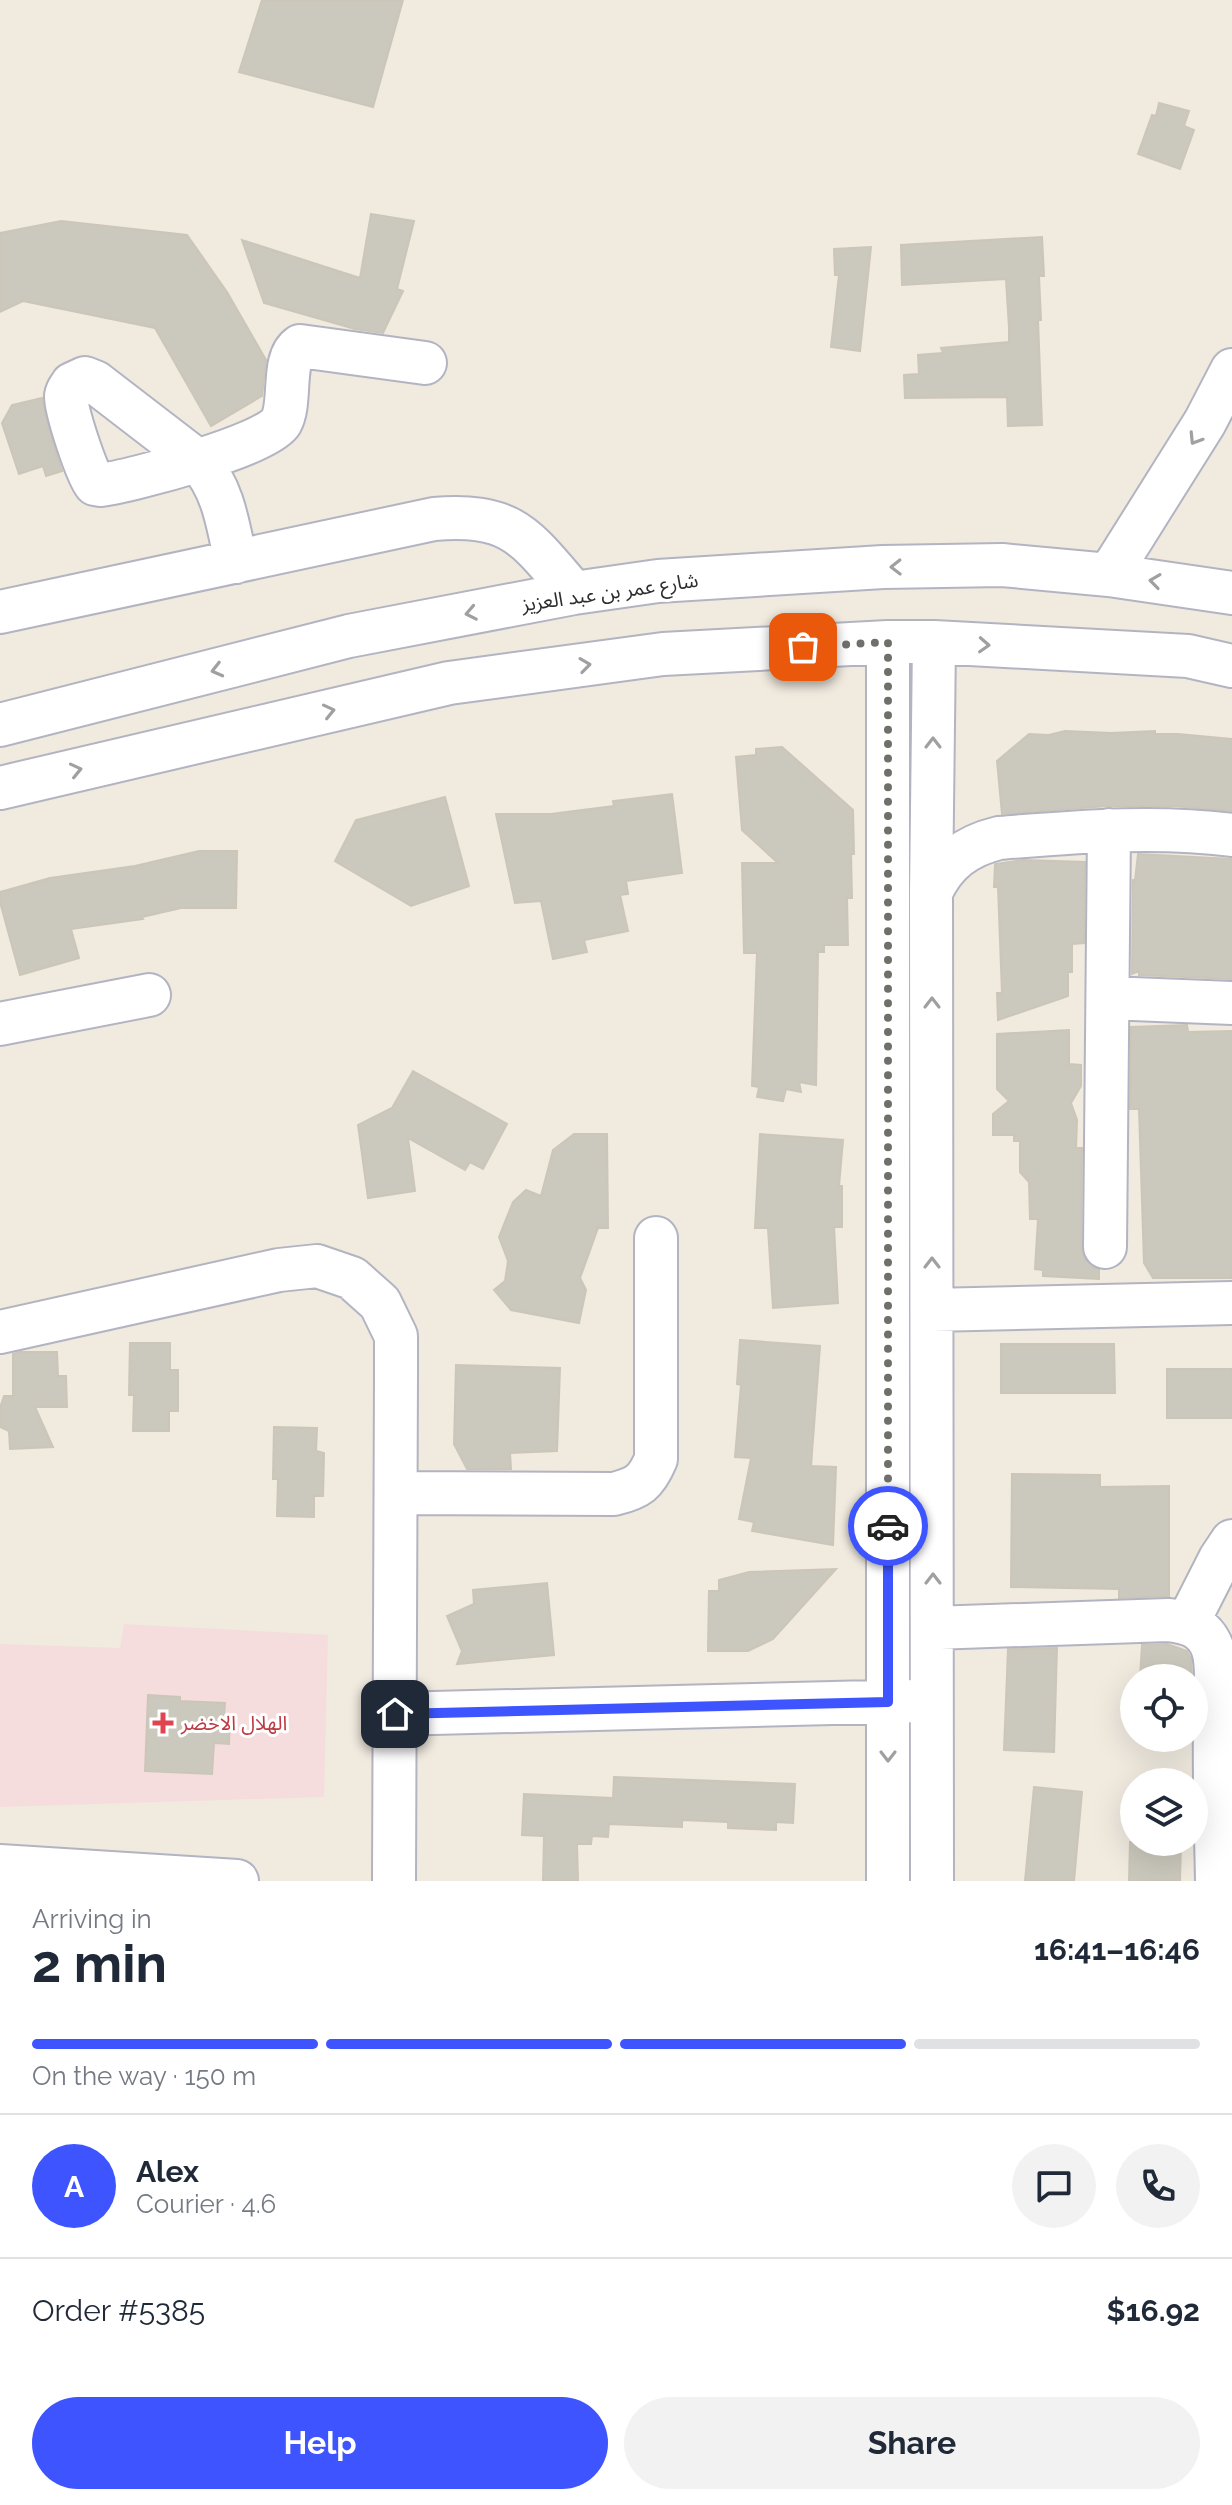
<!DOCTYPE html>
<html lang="en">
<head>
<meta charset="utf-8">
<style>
  :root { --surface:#fff; --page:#f2f2f3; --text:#1f2937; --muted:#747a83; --line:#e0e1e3; --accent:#3d54ff }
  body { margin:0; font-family:Raleway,"Noto Sans Arabic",sans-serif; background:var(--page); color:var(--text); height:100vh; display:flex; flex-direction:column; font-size:30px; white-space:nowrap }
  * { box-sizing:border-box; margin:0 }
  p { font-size:26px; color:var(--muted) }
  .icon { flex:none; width:44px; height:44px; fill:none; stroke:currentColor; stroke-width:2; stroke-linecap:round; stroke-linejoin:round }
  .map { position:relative; height:1881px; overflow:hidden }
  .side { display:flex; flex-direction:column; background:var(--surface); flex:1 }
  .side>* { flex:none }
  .buttons { position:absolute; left:1120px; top:1664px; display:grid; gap:16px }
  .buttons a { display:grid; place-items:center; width:88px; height:88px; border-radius:50%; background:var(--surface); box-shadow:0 8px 32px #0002; font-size:40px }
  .pin { position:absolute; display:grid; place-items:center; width:68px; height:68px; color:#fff; margin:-34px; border-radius:16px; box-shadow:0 4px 12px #0006 }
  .courier { position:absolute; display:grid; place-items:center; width:80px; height:80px; margin:-40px; border:6px solid #3d54ff; border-radius:50%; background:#fff; color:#222; box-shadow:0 2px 10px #0007 }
  .summary em { font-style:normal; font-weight:700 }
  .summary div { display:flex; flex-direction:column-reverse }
  .summary { display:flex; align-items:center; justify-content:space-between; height:136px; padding:0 32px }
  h1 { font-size:52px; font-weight:700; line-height:60px }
  .bar { display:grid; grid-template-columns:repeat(4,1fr); gap:12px 8px; align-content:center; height:96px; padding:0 32px }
  .bar i { height:10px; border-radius:6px; background:var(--line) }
  .bar .current { background:var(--accent) }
  .bar p { grid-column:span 4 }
  .line { display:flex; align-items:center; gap:20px; padding:0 32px; border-top:2px solid var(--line) }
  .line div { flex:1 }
  .round { display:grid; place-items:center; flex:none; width:84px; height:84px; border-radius:42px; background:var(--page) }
  .cta { display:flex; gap:16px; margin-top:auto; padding:16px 32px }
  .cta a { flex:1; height:92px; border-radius:48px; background:var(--accent); color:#fff; font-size:32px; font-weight:700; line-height:92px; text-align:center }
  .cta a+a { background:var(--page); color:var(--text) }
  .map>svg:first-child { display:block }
  .medical { fill:#f6dddd }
  .building { fill:#cbc8bd; stroke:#ccc6b8; stroke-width:2 }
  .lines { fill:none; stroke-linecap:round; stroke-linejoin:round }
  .minor-casing { stroke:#b3b4c2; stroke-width:46 }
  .minor { stroke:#fff; stroke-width:42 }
  .oneway { stroke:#a0a0a0 }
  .done { stroke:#716f6b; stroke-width:8; stroke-dasharray:0 14.4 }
  .route { stroke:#3d54ff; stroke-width:10 }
  .health-dot { fill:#e0444e; stroke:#fff; stroke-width:3 }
  .labels { text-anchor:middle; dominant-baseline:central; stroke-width:6; stroke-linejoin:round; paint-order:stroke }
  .street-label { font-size:20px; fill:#2d2d2d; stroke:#fff }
  .health-label { font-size:20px; fill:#be3a42; stroke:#fff; text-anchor:start }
</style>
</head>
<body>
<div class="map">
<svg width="1232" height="1881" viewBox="0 0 1232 1881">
  <rect width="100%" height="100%" fill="#f0eadf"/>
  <!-- medical -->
  <path class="medical" d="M124,1624L328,1635L324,1797L0,1807V1644L120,1648Z"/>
  <!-- building -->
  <path class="building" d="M262,0H403L373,107L239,72Z
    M1159,103L1189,111L1184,126L1194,130L1180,169L1138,154L1152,115L1156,116Z
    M371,214L414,221L397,289L403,291L383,333L355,329L264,303L242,240L360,278Z
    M61,221L187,235L227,292L266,360L262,396L211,426L155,328L23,301L0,312V233Z
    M1042,237L1044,276H1039L1041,320H1038L1042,425L1008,426L1007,397L905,398L904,375L919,374L918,355L943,353L941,348L1009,342V328L1006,279L902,285L901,245Z
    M871,247L860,351L831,347L839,275H835L834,249Z
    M42,398L50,433L62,471L46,476L43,466L19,474L2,423L12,405Z
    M1065,731L1111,733L1155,731V734H1178L1232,739V811L1174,806H1108L1002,814L997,761L1029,734L1049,735Z
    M782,747L853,810L854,854H851L852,898H847L848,945H824V952H818L816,1085L799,1082L801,1092L786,1089L783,1101L757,1097L759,1087L752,1086L757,953H744L742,863H778L742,830L736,757L756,755V749Z
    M672,794L682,873L626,881L628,894L620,895L628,931L584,940L587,952L553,959L541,901L515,903L496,814H551L614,806L613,801Z
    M445,797L469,886L411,906L335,861L356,820Z
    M199,851H237L236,908H181L142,917L143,919L71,929L79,958L20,975L0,902V892L50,878L135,866Z
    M1138,854L1232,859V979L1139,975V971L1132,974L1133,880H1135Z
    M1023,860L1085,862L1084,943L1072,944V972H1068V996L998,1020L997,993H1002L998,887H994L995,864Z
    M1187,1025L1188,1032L1232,1031V1278H1153L1144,1263L1139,1109H1130L1131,1027Z
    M1069,1030V1064L1081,1065V1086L1071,1103L1077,1120L1076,1148H1082L1081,1247L1085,1259L1092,1267L1099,1270V1279L1043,1276V1270L1035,1269L1038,1219H1030L1029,1182L1020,1172V1141H1014V1135H993V1114L1009,1101L997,1089V1034Z
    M413,1071L507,1124L483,1169L470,1162L465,1170L408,1138L415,1191L368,1198L358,1125L392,1108Z
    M574,1134H607L608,1228H598L580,1278L586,1290L579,1323L511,1310L494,1290L505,1281L508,1261L499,1237L513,1202L526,1190L541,1196L553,1150Z
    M760,1134L843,1140L839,1186H842V1227H834L838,1303L773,1308L768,1228H755Z
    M740,1340L820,1346L811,1466L836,1467L833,1545L752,1531L754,1522L739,1519L751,1458L735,1457L741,1385L737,1384Z
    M130,1343H170V1370H178V1411H169V1431H133L134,1395H129Z
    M1001,1344H1114L1115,1393H1001Z
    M20,1352H57L58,1376H66L67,1407H35L53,1447L10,1449L9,1431L0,1427V1408L4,1396H13V1354Z
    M456,1365L560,1368L557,1451L510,1453L511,1469H467L454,1444Z
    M1167,1369H1232V1418H1167Z
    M274,1427L317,1428L316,1451L324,1453L323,1496H314V1517L277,1516L278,1479H273Z
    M1012,1474L1100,1475V1487L1169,1486V1596L1119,1598V1589L1011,1587Z
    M836,1569L773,1639L748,1651H708L709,1591H719V1580L749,1572Z
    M547,1583L554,1655L457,1664L462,1651L447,1616L474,1604L473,1590Z
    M1167,1644L1187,1651L1191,1659L1192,1678H1140L1142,1645Z
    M1057,1648L1054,1752L1004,1750L1008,1649Z
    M148,1695L180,1697V1701L225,1703L224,1717L230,1719L229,1744L214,1743L212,1774L145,1771Z
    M614,1777L795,1784L793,1823L776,1822V1830L728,1828V1822L682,1820V1827L609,1824L608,1837L592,1836L591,1844H577L578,1881H543L544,1836L522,1835L524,1794L613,1798Z
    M1034,1787L1082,1792L1074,1881H1025Z
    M1130,1842H1181L1180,1881H1129Z"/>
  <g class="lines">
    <defs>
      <path id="minor" d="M236,562C228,526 224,490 199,462L95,382L85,378L72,384C69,389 67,390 66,396C65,408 87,475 95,484L101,485C131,481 268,445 281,422C292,402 281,359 300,346L425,363
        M1109,575L1205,422L1232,370
        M0,612L434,519C514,513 525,537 574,593
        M0,725L349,636L574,593L658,581L883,567L1002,565L1109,575L1232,593
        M0,788L449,683L663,654L888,642H934L1188,656L1232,666
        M931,892C945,862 966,846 999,838C1077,832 1154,825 1232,835
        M1108,998L1232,1003
        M0,1024L149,995
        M1105,1247L1109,830
        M932,1310L1232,1303
        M0,1332L279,1270L317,1266L352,1278L380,1303L396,1336V1374L394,1881
        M396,1493L614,1494C638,1488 646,1483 656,1459V1238
        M1188,1622L1220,1559L1232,1541
        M933,1628L1168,1620C1188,1622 1204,1627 1212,1647C1219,1664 1215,1701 1215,1721C1214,1774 1216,1828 1217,1881
        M395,1714L913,1701
        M0,1866L237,1881
        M888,1881V642
        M932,1881L931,892L934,642"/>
    </defs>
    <!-- minor casing -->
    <use href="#minor" class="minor-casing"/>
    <!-- minor -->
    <use href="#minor" class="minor"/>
  </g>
  <!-- one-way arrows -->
  <defs><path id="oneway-chevron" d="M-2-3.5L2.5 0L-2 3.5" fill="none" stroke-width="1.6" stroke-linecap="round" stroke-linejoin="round" transform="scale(2)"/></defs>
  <g class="oneway">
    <use href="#oneway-chevron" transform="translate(1195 439) rotate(122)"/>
    <use href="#oneway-chevron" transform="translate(896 567) rotate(179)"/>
    <use href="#oneway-chevron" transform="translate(1155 581) rotate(-172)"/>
    <use href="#oneway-chevron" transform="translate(471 613) rotate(169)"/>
    <use href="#oneway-chevron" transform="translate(984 645) rotate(3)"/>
    <use href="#oneway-chevron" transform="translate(585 665) rotate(-8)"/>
    <use href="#oneway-chevron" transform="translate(217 670) rotate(166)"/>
    <use href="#oneway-chevron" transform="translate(329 711) rotate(-13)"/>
    <use href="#oneway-chevron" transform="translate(933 743) rotate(-90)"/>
    <use href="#oneway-chevron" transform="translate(76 770) rotate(-13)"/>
    <use href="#oneway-chevron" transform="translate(932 1003) rotate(-90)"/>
    <use href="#oneway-chevron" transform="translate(932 1263) rotate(-90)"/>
    <use href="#oneway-chevron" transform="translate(933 1579) rotate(-90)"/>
    <use href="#oneway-chevron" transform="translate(888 1756) rotate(90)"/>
  </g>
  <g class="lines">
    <!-- done -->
    <path class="done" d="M803,647L888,642V1526"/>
    <!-- route -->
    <path class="route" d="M395,1714L888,1702V1526"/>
  </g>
  <!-- markers -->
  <path class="health-dot" d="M159 1711h8v8h8v8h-8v8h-8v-8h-8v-8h8z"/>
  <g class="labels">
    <!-- street labels -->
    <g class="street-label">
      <text transform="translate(610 592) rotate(-8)">شارع عمر بن عبد العزيز</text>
    </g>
    <!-- health labels -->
    <g class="health-label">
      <text x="181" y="1723">الهلال الاخضر</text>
    </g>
  </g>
</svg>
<div class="buttons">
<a><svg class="icon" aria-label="locate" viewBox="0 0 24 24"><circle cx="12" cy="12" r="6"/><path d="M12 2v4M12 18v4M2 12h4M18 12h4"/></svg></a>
<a><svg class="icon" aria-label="layers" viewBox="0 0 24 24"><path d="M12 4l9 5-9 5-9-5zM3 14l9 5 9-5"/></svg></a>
</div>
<div class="pin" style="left:803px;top:647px;background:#ea580c"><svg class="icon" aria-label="bag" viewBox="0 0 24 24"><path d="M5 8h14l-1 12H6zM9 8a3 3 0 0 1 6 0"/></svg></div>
<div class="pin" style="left:395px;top:1714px;background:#1f2937"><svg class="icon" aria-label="home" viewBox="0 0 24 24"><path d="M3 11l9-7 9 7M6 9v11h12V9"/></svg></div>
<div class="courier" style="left:888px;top:1526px"><svg class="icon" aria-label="car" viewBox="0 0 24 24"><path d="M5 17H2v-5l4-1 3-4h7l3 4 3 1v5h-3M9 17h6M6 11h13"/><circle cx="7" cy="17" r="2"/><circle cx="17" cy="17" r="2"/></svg></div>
</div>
<section class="side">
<div class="summary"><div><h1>2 min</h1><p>Arriving in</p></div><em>16:41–16:46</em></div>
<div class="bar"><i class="current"></i><i class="current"></i><i class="current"></i><i></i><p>On the way · 150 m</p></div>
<div class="line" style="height:144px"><b class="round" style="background:var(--accent);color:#fff">A</b><div><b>Alex</b><p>Courier · 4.6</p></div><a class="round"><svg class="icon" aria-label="chat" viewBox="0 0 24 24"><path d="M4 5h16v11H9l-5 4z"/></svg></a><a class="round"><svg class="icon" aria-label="phone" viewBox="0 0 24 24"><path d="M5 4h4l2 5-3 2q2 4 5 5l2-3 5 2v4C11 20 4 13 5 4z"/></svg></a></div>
<div class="line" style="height:104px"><div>Order #5385</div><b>$16.92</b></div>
<div class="cta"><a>Help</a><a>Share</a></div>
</section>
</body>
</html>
